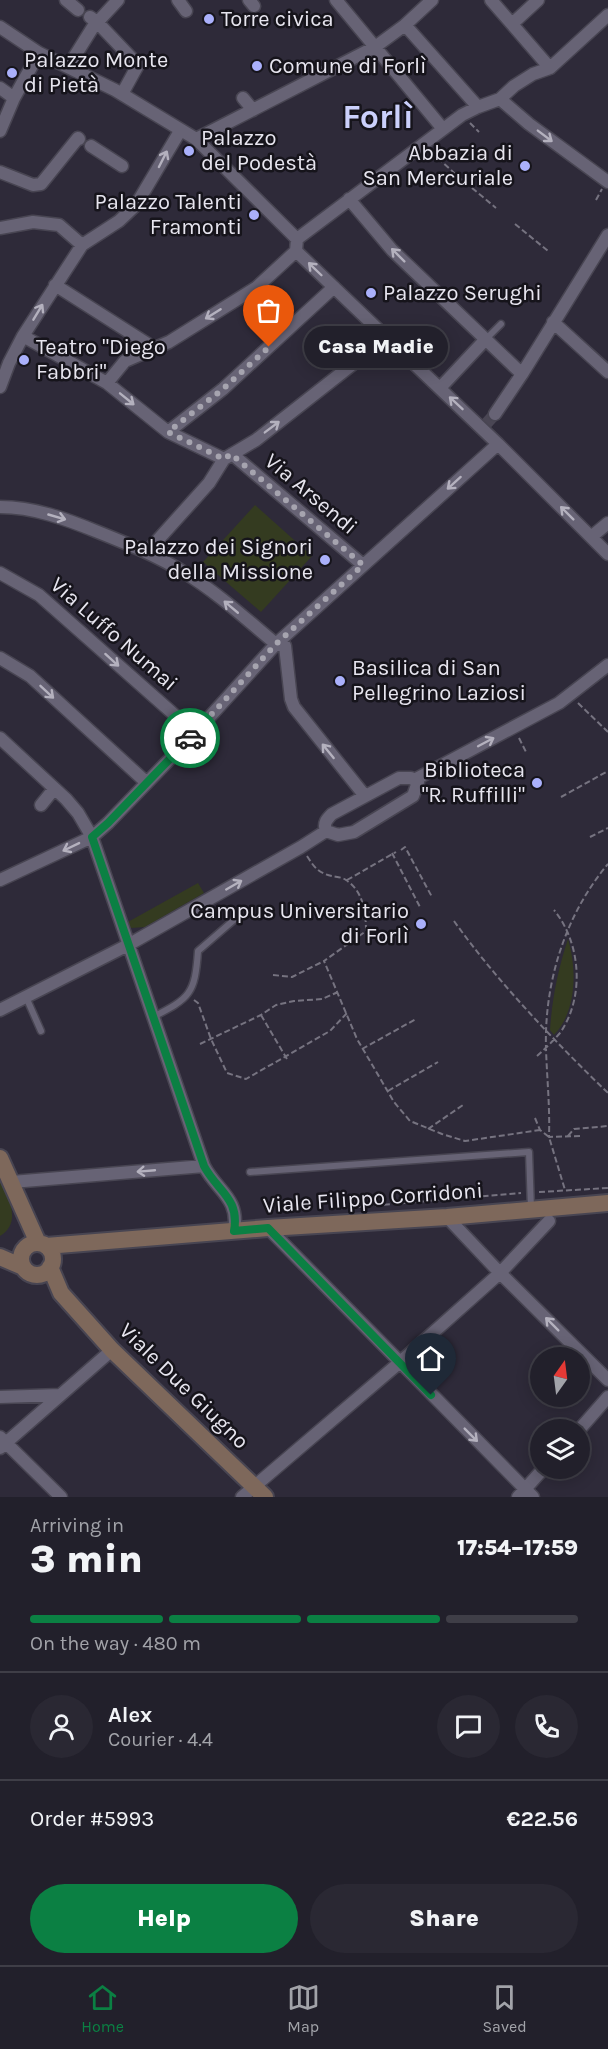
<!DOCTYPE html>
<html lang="en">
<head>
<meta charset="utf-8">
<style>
  :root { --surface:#22202b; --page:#2a2833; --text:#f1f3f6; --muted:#a2a3a9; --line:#3f3e47; --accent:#0b8043 }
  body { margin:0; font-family:Karla,sans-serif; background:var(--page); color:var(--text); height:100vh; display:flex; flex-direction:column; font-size:22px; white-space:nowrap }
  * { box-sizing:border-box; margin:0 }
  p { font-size:20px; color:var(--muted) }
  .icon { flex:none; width:33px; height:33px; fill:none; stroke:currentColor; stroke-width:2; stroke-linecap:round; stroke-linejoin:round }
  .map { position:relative; height:1497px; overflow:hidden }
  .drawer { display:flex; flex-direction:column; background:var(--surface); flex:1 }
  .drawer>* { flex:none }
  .needle { width:39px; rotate:14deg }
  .tools { position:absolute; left:530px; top:1347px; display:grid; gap:12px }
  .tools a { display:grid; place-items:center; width:60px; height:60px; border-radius:50%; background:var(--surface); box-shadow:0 3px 15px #0003,0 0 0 2px var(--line); font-size:30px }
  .pin { position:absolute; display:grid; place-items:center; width:51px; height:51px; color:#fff; margin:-62px -26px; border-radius:50% 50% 50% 0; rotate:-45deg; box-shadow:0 0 6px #0007 }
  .pin .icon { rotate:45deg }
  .courier { position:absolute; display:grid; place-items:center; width:60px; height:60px; margin:-30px; border:4px solid #0b8043; border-radius:50%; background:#fff; color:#222; box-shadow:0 2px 8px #0007 }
  .bubble { position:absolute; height:42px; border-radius:21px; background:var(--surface); box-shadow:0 3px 15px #0003,0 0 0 2px var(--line); font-size:20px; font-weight:800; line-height:42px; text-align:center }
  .head em { font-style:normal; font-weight:800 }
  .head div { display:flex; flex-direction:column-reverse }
  .head { display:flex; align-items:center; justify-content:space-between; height:102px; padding:0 30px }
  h1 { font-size:39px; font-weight:800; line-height:45px }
  .bar { display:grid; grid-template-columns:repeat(4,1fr); gap:9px 6px; align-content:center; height:72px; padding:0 30px }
  .bar i { height:8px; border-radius:4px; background:var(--line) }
  .bar .active { background:var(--accent) }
  .bar p { grid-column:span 4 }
  .line { display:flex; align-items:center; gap:15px; padding:0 30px; border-top:2px solid var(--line) }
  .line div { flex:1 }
  .round { display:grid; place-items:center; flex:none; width:63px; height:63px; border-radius:32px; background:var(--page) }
  .action { display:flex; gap:12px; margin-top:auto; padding:12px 30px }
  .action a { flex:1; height:69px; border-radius:36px; background:var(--accent); color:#fff; font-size:24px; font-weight:800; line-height:69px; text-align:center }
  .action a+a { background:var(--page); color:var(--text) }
  .tab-bar { display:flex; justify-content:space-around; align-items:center; height:84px; border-top:2px solid var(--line); background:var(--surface); font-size:16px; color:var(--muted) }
  .tab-bar a { display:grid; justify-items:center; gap:3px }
  .tab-bar .active { color:var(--accent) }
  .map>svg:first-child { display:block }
  .green { fill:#343b20 }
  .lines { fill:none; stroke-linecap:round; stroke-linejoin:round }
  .street-tunnel { stroke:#4a4654; stroke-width:12; stroke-dasharray:12 6; stroke-linecap:butt }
  .lane-casing { stroke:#484552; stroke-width:9 }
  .street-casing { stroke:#484552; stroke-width:15 }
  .secondary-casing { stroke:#484552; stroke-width:20 }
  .path { stroke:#767380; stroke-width:2; stroke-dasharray:6 3; stroke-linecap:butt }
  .lane { stroke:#676375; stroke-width:6 }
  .street { stroke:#676375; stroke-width:12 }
  .secondary { stroke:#7e685b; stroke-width:16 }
  .oneway { stroke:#b4b1be }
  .done { stroke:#a6a4af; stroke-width:6; stroke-dasharray:0 10.8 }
  .route { stroke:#0b8043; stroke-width:8 }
  .poi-dot { fill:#aab0fb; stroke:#16141b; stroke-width:2 }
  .labels { text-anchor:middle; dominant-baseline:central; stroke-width:5; stroke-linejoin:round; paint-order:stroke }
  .poi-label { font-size:22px; fill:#e7e5ef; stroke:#16141b; text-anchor:start }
  .street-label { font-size:22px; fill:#e7e5ef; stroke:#16141b }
  .town-label { font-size:34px; font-weight:bold; fill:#cbd0fb; stroke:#16141b }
</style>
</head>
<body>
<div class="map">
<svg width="608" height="1497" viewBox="0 0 608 1497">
  <rect width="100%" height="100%" fill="#2e2a39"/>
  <!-- green -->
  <path class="green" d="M255,505L312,556L261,612L203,562Z
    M198,883L204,893L145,927L131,928L126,923Z
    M568,939C577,969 577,1011 554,1035L550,1030C552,999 558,969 568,939Z
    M0,1180C9,1198 22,1223 0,1236Z"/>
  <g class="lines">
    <!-- street-tunnel -->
    <path class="street-tunnel" d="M486,424L495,414"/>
    <defs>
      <path id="lane" d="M486,339L501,324
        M26,997L41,1031
        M153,1017C190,998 195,994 198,951L235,919
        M250,1172L529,1152L531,1209"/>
      <path id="street" d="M66,0L78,10
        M178,0L186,11
        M249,0L254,6
        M336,0L443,129
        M90,17L97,22L138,65L122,94
        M512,24L538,0
        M405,25L432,0
        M0,27L39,53L115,90L196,139L297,239
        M68,67L93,27L118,0
        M550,68L608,15
        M0,88L14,98
        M243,98L253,110
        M500,99L529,124L608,182
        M0,131L14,98L39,53
        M196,139L375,47L405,25L478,107
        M91,146L122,166
        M0,172L33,185L41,184L78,138L79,139
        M349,199L392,250L522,374L608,235
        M0,228L33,222L59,225L82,245
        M297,239L296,251L498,444L608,554
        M297,239L462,115L478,107L500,99L514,86L533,74L550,68L491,0
        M55,285L154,348
        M553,322L608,372
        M23,336L107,383L168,432L224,459
        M107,383L125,361L169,342L257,287L296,251
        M0,387L9,363L23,336L82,245L119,221L136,205L180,131
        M440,388L485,340
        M495,414L522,374
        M168,432L223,389L334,287
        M232,454L363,565
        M0,507C34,507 66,519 98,532C128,544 158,556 185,573C218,593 247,620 276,644L285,646L291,699L294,707L365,796
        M591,537L608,523
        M147,552L209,483L224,459L256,440L386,338
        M0,573L39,595L195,733
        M0,658L30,676L147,783
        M0,738L66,799L78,813L92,837L204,1166C217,1191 240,1198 234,1231
        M399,778H411L418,782L413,796L354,832L338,835L326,831C323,823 327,819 332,814Z
        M416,779L559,703L608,665
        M41,805L54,789
        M0,880L92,837L108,823L195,733L276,644L498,444
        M0,1010L128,945L301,847L326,831
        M12,1182L204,1166
        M447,1217L500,1273L608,1380
        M268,1228L533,1497
        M0,1397L60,1395
        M579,1430L608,1397
        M0,1437L61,1497
        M0,1448L112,1350
        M242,1497L399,1363L500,1273L549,1221
        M518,1497L544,1468"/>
      <path id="secondary" d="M0,1158L38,1243
        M21 1259a16 16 0 1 1 32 0a16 16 0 1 1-32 0Z
        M46,1246L268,1228L447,1217L608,1203
        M0,1257L23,1267
        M50,1267L61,1293L112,1350L265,1497"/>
    </defs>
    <!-- lane casing -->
    <use href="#lane" class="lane-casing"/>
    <!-- street casing -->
    <use href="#street" class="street-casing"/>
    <!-- secondary casing -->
    <use href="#secondary" class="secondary-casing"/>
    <!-- path -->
    <path class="path" d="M470,123L479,132
      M431,152L462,180
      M472,188L496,208
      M596,200L602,189
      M515,224L548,251
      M578,703L608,732
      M519,738L526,752
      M561,797L608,771
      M590,837L608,828
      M401,850L405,847L432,897
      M392,853L421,909
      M307,856C314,867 318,873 332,876C336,877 342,877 346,880C363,891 366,912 366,931L324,961L357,1039L394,1102L410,1121L442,1134L465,1141L540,1130
      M347,880L396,852
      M454,921C496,980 555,1042 608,1093
      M273,975L292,977L324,961
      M194,1000L198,1003L211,1039L227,1073L246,1079L330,1031L347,1013
      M261,1015L287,1059
      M200,1044L261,1015L276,1005L294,1001L322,999L338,992
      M362,1049L416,1019
      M537,1056C545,1049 553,1041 560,1033C585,997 581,943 554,910
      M388,1091L438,1062
      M535,1118L540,1130L549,1137L565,1190
      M428,1129L463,1105
      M568,1136L574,1129L608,1126
      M580,1136L549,1137C550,1107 547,1079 546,1049C544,983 565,915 608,864
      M539,1192L608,1188
      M357,1207L521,1193"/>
    <!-- lane -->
    <use href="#lane" class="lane"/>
    <!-- street -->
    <use href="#street" class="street"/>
    <!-- secondary -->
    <use href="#secondary" class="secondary"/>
  </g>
  <!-- one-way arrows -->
  <defs><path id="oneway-shaft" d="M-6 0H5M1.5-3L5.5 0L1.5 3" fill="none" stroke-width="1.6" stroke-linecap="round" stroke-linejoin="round" transform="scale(1.5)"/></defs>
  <g class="oneway">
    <use href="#oneway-shaft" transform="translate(545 136) rotate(37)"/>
    <use href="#oneway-shaft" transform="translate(163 159) rotate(-63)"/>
    <use href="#oneway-shaft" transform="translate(398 255) rotate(-135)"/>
    <use href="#oneway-shaft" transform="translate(315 269) rotate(-136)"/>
    <use href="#oneway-shaft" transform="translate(38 312) rotate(-59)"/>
    <use href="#oneway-shaft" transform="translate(213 314) rotate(148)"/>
    <use href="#oneway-shaft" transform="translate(127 399) rotate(39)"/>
    <use href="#oneway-shaft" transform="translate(456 403) rotate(-137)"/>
    <use href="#oneway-shaft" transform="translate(272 427) rotate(-37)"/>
    <use href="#oneway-shaft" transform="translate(454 483) rotate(138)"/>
    <use href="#oneway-shaft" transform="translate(567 513) rotate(-135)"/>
    <use href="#oneway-shaft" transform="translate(57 517) rotate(16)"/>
    <use href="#oneway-shaft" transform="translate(231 607) rotate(-140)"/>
    <use href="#oneway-shaft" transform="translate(112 660) rotate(42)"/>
    <use href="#oneway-shaft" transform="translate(47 692) rotate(43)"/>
    <use href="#oneway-shaft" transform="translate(486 742) rotate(-28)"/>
    <use href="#oneway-shaft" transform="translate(328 751) rotate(-129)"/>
    <use href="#oneway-shaft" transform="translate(71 847) rotate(154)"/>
    <use href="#oneway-shaft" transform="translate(234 885) rotate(-30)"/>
    <use href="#oneway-shaft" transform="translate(146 1171) rotate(175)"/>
    <use href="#oneway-shaft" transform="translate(552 1324) rotate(-135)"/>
    <use href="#oneway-shaft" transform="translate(471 1435) rotate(45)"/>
  </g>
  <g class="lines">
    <!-- done -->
    <path class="done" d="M190,738L276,644L363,565L231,454L224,459L168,432L223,389L269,347"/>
    <!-- route -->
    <path class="route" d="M190,738L108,823L92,837L204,1166C217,1191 240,1198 234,1231L268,1228L431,1395"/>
  </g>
  <!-- markers -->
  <g class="poi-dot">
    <circle cx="209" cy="19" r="6"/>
    <circle cx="257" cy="66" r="6"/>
    <circle cx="12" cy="73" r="6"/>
    <circle cx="189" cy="151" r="6"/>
    <circle cx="525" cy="166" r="6"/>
    <circle cx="254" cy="215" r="6"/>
    <circle cx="371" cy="293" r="6"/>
    <circle cx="24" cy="360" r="6"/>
    <circle cx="325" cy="560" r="6"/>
    <circle cx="340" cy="681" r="6"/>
    <circle cx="537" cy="783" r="6"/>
    <circle cx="421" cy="924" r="6"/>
  </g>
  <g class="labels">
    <!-- poi labels -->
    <g class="poi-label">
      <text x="221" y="19">Torre civica</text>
      <text x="24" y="60">Palazzo Monte<tspan x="24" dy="25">di Pietà</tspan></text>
      <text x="269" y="66">Comune di Forlì</text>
      <text x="201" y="138">Palazzo<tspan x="201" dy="25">del Podestà</tspan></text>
      <text x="513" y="153" text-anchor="end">Abbazia di<tspan x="513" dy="25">San Mercuriale</tspan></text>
      <text x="242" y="202" text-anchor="end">Palazzo Talenti<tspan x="242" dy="25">Framonti</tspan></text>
      <text x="383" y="293">Palazzo Serughi</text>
      <text x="36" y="347">Teatro "Diego<tspan x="36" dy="25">Fabbri"</tspan></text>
      <text x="313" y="547" text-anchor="end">Palazzo dei Signori<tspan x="313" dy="25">della Missione</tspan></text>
      <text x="352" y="668">Basilica di San<tspan x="352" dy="25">Pellegrino Laziosi</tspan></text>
      <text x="525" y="770" text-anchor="end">Biblioteca<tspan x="525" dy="25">"R. Ruffilli"</tspan></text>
      <text x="409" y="911" text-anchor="end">Campus Universitario<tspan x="409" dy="25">di Forlì</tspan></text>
    </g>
    <!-- street labels -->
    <g class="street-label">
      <text transform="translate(311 494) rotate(40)">Via Arsendi</text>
      <text transform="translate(114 634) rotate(41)">Via Luffo Numai</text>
      <text transform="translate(373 1198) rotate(-4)">Viale Filippo Corridoni</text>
      <text transform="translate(184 1386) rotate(44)">Viale Due Giugno</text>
    </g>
    <!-- town labels -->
    <g class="town-label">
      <text x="378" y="117">Forlì</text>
    </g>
  </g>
</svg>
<div class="tools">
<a><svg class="needle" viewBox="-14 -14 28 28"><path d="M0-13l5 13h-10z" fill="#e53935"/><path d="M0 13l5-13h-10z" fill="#a2a3a9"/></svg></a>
<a><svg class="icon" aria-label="layers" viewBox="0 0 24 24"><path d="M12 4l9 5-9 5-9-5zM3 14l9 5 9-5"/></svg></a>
</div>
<div class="pin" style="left:269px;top:347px;background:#ea580c"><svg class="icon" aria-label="bag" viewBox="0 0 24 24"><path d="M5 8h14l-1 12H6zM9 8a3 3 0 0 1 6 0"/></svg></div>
<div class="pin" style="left:431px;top:1395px;background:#1f2937"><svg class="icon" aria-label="home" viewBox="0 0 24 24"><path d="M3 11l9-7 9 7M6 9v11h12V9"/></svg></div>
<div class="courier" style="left:190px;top:738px"><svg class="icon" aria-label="car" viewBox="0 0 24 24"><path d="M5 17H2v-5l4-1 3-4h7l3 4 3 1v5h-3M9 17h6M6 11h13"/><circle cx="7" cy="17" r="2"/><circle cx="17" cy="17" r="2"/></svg></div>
<div class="bubble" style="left:304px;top:326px;width:144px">Casa Madie</div>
</div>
<section class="drawer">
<div class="head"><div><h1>3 min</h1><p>Arriving in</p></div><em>17:54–17:59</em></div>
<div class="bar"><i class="active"></i><i class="active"></i><i class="active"></i><i></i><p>On the way · 480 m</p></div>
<div class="line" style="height:108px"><a class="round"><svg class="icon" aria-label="person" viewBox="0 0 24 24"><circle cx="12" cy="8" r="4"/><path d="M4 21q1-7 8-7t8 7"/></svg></a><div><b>Alex</b><p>Courier · 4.4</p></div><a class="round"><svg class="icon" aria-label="chat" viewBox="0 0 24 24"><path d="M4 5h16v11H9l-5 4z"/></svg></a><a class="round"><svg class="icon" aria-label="phone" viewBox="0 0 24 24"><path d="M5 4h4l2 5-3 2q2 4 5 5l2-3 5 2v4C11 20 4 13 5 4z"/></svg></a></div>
<div class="line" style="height:78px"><div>Order #5993</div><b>€22.56</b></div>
<div class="action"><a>Help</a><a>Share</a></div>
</section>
<nav class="tab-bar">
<a class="active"><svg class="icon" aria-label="home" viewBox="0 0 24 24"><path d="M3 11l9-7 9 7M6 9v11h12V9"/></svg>Home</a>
<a><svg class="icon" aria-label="map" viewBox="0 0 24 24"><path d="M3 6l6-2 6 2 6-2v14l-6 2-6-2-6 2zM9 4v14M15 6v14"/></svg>Map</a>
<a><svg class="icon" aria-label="saved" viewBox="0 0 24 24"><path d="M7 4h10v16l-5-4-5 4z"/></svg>Saved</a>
</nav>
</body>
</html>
